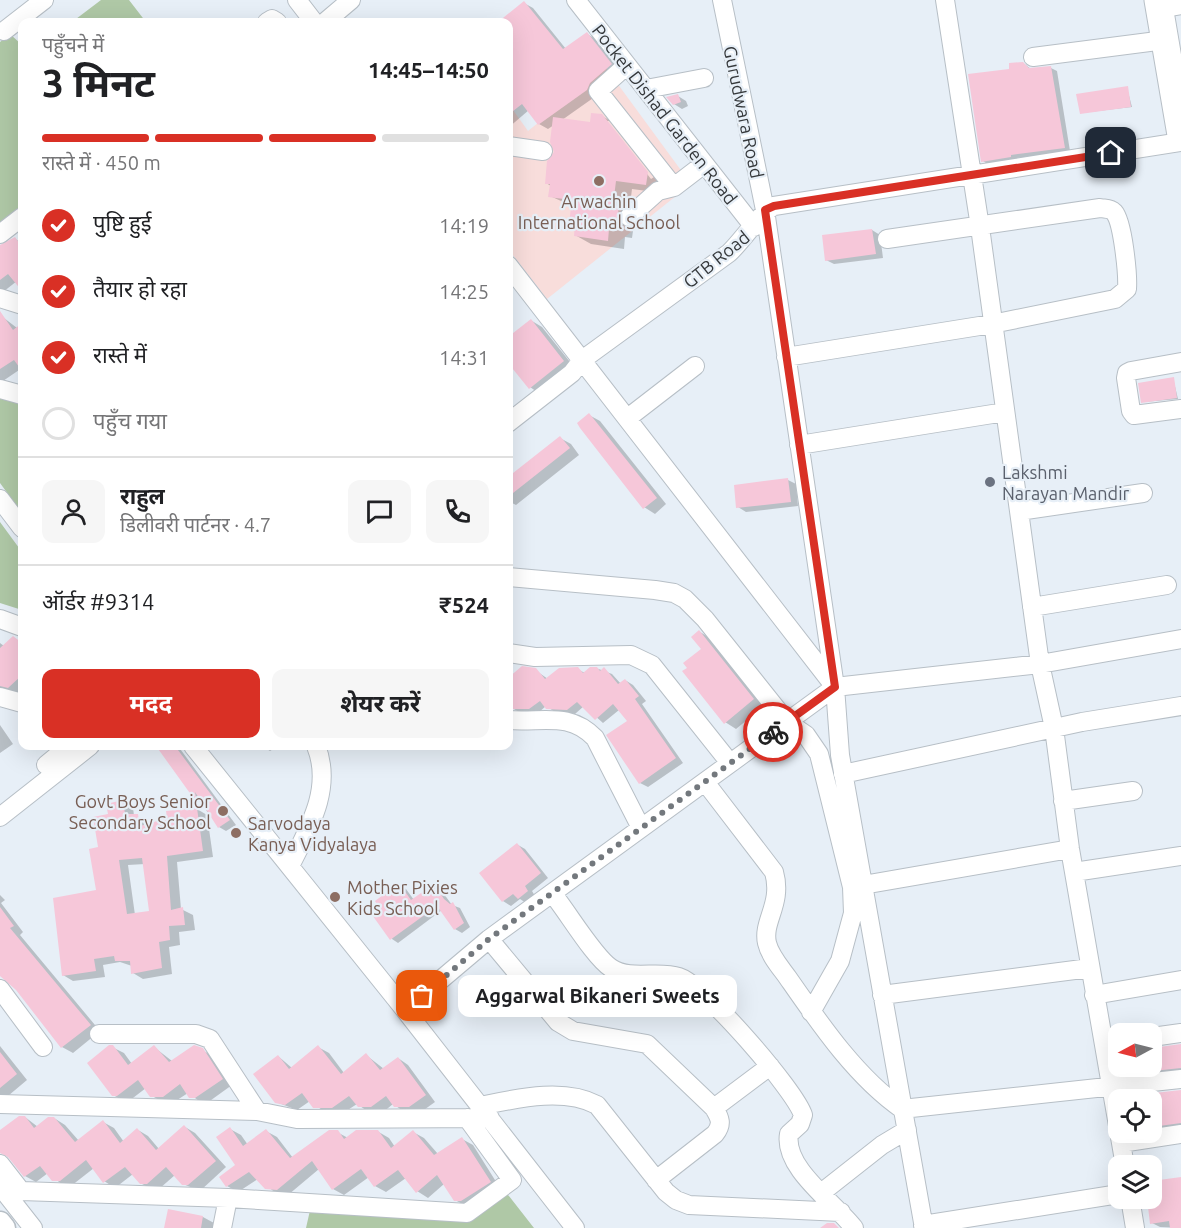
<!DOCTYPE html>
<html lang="hi">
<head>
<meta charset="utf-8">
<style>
  :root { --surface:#fff; --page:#f6f6f6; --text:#202124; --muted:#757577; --line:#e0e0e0; --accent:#d93025 }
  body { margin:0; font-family:Ubuntu,"Noto Sans Devanagari",sans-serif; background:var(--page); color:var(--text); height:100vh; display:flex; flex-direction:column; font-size:22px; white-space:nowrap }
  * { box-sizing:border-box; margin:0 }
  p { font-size:20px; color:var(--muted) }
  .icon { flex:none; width:33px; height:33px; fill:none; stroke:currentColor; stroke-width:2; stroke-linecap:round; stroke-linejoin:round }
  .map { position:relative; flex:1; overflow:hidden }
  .panel { position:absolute; left:18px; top:18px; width:495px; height:732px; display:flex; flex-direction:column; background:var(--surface); border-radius:12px; box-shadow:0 6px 24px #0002 }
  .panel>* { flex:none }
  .needle { width:39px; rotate:263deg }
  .tools { position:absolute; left:1108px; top:1023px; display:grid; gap:12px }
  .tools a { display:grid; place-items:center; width:54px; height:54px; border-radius:12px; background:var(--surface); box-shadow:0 6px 24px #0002; font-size:30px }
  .pin { position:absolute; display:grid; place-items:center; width:51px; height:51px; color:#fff; margin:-26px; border-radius:12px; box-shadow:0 3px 9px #0006 }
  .courier { position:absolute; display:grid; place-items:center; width:60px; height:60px; margin:-30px; border:4px solid #d93025; border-radius:50%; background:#fff; color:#222; box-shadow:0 2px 8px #0007 }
  .bubble { position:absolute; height:42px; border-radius:12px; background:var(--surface); box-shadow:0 6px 24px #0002; font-size:20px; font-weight:700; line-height:42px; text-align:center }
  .head em { font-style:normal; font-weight:700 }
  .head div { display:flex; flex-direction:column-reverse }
  .head { display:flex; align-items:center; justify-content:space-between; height:102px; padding:0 24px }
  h1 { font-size:39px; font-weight:700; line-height:45px }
  .bar { display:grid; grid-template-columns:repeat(4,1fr); gap:9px 6px; align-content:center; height:72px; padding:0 24px }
  .bar i { height:8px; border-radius:4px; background:var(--line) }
  .bar .current { background:var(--accent) }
  .bar p { grid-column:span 4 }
  .line { display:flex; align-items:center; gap:15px; padding:0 24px; border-top:2px solid var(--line) }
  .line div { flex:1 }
  .round { display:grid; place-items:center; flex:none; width:63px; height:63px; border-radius:12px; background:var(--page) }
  ol { padding:0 24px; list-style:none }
  li { display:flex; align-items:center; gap:18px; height:66px }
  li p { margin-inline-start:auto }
  li .icon { padding:6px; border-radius:50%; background:var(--accent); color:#fff; stroke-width:4 }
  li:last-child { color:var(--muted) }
  li i { width:33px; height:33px; border:3px solid var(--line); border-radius:50% }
  .cta { display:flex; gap:12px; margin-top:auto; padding:12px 24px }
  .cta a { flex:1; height:69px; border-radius:12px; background:var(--accent); color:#fff; font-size:24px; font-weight:700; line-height:69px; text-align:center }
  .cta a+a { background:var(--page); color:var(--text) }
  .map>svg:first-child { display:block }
  .education { fill:#f8dddb }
  .green { fill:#afc8a6 }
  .shadow { fill:#0003; fill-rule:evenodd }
  .building { fill:#f6c7d9; fill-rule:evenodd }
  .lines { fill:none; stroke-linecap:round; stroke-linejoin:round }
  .minor-casing { stroke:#b7bfc6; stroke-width:20 }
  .major-casing { stroke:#b7bfc6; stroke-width:25 }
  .highway-casing { stroke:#b7bfc6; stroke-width:29 }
  .minor { stroke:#fff; stroke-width:18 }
  .major { stroke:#fff; stroke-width:22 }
  .highway { stroke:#fff; stroke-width:27 }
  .done { stroke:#73787d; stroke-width:6; stroke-dasharray:0 10.8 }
  .route { stroke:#d93025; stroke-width:8 }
  .education-dot { fill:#8d6e63; stroke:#e7eff7; stroke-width:2 }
  .worship-dot { fill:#6b7280; stroke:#e7eff7; stroke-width:2 }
  .labels { text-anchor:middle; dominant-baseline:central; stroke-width:4.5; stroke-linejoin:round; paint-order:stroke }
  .street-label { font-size:18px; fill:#35383b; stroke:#e7eff7 }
  .education-label { font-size:18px; fill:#785e54; stroke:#e7eff7; text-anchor:start }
  .worship-label { font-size:18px; fill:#5b616d; stroke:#e7eff7; text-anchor:start }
</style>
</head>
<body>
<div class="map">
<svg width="1181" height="1228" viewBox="0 0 1181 1228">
  <rect width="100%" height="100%" fill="#e7eff7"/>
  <!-- education -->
  <path class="education" d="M606,68L691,184L547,299L509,250L508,103L528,131Z"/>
  <!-- green -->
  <path class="green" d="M101,0H129L146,22H72Z
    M10,34L22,45V212L0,231V42Z
    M0,385L22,393V513L0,483Z
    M0,522L22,552V610L0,603Z
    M505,1191L534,1228H306L313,1197L460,1216Z"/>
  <!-- shadow -->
  <path class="shadow" d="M524,3L533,8L566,49L587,34L596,39L620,70L596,96L562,120L592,124L602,116L618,125L664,182L662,193L632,189L629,213L635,217L632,238L625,237L624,249L591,244L575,235L576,226L570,223L572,206L550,196L551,186L546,183L556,152L554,125L548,129L539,124L529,110L508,128V22H500ZM606,121H610L654,177L651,179Z
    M1023,63L1031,69L1051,68L1057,71L1070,151L1017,158V160L989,165L983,161L1011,70Z
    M1127,88L1132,107L1081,113Z
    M678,96L686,101L688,106L682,109L674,104Z
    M872,230L880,235L883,258L834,264L826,260Z
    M15,239L22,243V287L17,281L3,292L0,290V246Z
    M4,318L17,328L22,325V368L0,383V321Z
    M532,321L542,327L574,367L540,394L530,387Z
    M1173,378L1178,399L1143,402Z
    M589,415L600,421L666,504L655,514L644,507Z
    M560,438L571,444L579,455L516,505L508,501V479Z
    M788,480L796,484L798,506L746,512L738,507Z
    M700,632L710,638L764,706L736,729L725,722Z
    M14,638L22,643V690L19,693L8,692L0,688V643L4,646Z
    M596,668L612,674L621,684L625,680L633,685L646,701L642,704L683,763L648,787L640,783L629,721L619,710L603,723L584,706L575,714L555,712L546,706L538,713H521L512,708L508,697V673L512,677L535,670L548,679L577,669L585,673Z
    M0,725L13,744L0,753Z
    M157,746H178L236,825L226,831L219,827Z
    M251,746H262L257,749Z
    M262,746H278L270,751Z
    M123,801L133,807L134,816L148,822L149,825L197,809L207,815L213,857L177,862L181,909L193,915L195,930L179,932L180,945L169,947L172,974L143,979L133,973L132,966L120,962L103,965L105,977L73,981L63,975L97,891L100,848L109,815ZM145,864L151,912L135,915L128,865Z
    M518,845L525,849L548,878L532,891L535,896L526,903L520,899L511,906L503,901L481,873Z
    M399,885L406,889L414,900L434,886L441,890L452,905L460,908L470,927L462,933L455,929L442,910L398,943L392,939Z
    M0,895L5,900L1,903L23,932L20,935L100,1031L73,1053L62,1047L17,989L0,972Z
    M0,1046L27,1080L2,1101L0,1100Z
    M1181,1046V1074L1137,1079L1126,1073L1152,1066V1049Z
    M112,1047L124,1053L132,1064L154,1047L172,1061L202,1050L213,1056L232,1085L207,1103H202L188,1093L174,1102H163L152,1096L146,1088L129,1101H124L113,1095Z
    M318,1047L329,1053L344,1073L366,1055L384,1069L398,1058L408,1065L435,1102L421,1112L406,1113L393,1104L382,1113H370L357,1104L343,1113H326L310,1101L297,1110L276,1102L278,1056L292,1068Z
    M1181,1092V1130L1152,1132V1100Z
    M25,1117L38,1127L54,1118L65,1125L79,1141L103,1122L114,1128L124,1142L138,1130L148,1136L159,1149L185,1127L195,1133L226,1167L200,1191L183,1184L175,1175L159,1189H152L140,1183L133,1174L115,1188L104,1181L94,1168L71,1186H64L48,1173L36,1182L25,1176L12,1159L0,1152V1132Z
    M230,1129L241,1135L248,1145L266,1131L277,1137L293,1158L337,1132L348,1138L377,1131L389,1138L395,1147L413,1132L424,1138L438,1154L462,1139L473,1145L500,1188L466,1206L455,1200L444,1184L428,1198L417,1191L406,1178L386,1192L375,1186L369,1177L344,1195L333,1189L319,1169L288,1195L277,1194L258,1179L238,1192L227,1186L237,1165Z
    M1181,1178V1228L1160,1227L1152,1223V1183Z
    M169,1211L203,1217L214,1223L213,1228H166Z"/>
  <!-- building -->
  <path class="building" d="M524,1L563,49L587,32L612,64L590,83L587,90L538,125L522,104L508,115V22H498Z
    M1023,62L1029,68L1051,66L1065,148L1011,155V157L981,162L968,74L1009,69V63Z
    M1128,86L1131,107L1080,114L1076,94Z
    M678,94L681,102L673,105L666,97Z
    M591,113L602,114L648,172L646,185L616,181L613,205L619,206L616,230L609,229L608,241L574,236L575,224L569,223L572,200L548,197L550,184H545L547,161L554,152L550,142L553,117L590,122Z
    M872,229L876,254L825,261L822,235Z
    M15,237L22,247V291L8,274L0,280V245Z
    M0,311L13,330L22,323V371L14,360L0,369Z
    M531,319L564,361L529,389L508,363V337Z
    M1174,377L1177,398L1141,403L1138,383Z
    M589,413L657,498L643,509L580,428L577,423Z
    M560,436L570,448L508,497V477Z
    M788,478L791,502L736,508L734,485Z
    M699,630L754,699L724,724L682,671L687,668L683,663L701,649L691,637Z
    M13,636L22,643V675L8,688L0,686V648Z
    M522,666L536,668L545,679L559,668L578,667L583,673L590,667H597L600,671L604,667L618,684L625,679L639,696L635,699L676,758L639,784L606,735L627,721L613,704L595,720L577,702L567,710L546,709L540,701L529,709H512L508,705V678Z
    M156,746H175L230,820L218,828L195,792L197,803Z
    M123,800L125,814H138L140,826L167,818L166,811L197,808L203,851L167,856L171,910L183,907L185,925L169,926L170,940L159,942L162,968L131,974L130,961H115L114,956L94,959L96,971L62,976L53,898L96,890L89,849L98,847L93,817L108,814L106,804ZM142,858L149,911L127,914L119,860Z
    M517,843L541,873L525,886L528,891L518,899L513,894L502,902L479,873Z
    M399,883L411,900L434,884L444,899L450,904L453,902L464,923L454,930L437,906L390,940L370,912L378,906L375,901Z
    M0,907L14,926L10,928L91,1025L61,1048L16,990L0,976Z
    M1181,1044V1068L1125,1074L1124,1066H1152V1048Z
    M109,1045H113L128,1065L154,1045L169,1062L194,1045L203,1048L223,1079L195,1098H189L180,1084L163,1097H150L138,1080L117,1096H112L87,1063Z
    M318,1045L341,1074L366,1053L380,1070L398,1057L426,1095L409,1107H394L386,1096L371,1107H358L349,1096L332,1108H313L302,1093L285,1105L275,1103L253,1074L278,1055L289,1069Z
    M0,1052L17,1074L0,1088Z
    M1181,1090V1123L1152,1127V1100H1129L1128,1096Z
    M19,1116H25L34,1128L48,1117H54L75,1142L103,1120L120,1143L137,1128L156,1150L184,1125L216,1161L188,1185H182L166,1167L147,1184H140L125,1167L103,1183L86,1160L60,1181H52L40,1166L24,1177L8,1157L0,1153V1130Z
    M230,1127L243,1146L266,1129L290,1158L329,1130H338L344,1139L356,1130H378L391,1148L413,1130L434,1155L462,1137L491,1182L461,1201H454L437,1175L416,1193L398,1170L374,1187L361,1169L332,1190L312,1161L277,1190L265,1189L249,1172L226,1187L219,1177L235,1165L216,1137Z
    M1181,1177V1228H1170L1169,1221L1150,1224L1147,1198H1152V1181Z
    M168,1209L203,1216L201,1228H164Z
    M827,1223H834L839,1228H820Z"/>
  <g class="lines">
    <defs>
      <path id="minor" d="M297,0L314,22
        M576,0L754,227
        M722,0L765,210L835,687L840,755L924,1228
        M945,0L980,227L1040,664L1054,728L1070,849L1125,1166
        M1159,9L1181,5
        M267,22L272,19L277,22
        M325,22L351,0
        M4,31L44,0
        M1033,57L1165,40
        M627,65L598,91L674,187
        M646,89L704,78
        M508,146L543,151
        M629,217L658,191L674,187L704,164
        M0,234L22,217
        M508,265L835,687L1040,664L1181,639
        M0,298L22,305
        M786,357L992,324L1115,299L1127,289C1128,275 1123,222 1114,212C1110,208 1105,209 1100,208L887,239
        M1181,362L1131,371L1127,373L1126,378L1131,411L1134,415L1181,409
        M0,389L22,395
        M629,417L695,366
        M508,423L572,373L582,360L729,253C742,241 761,212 774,206L1181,142
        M799,445L1005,412
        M0,499L22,528
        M1019,511L1143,493
        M508,577L655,590L674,593L685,599L705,619L787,722L806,735L819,754L852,887L853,913L840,961L811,1012
        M1032,607L1167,585
        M0,619L22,627
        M508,653L535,657L631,655L652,665L730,763
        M0,697L22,703
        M508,720C542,723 569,711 595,738L641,828
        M193,746L405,1010L489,939L835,687
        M46,765L69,746
        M843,774L1082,722L1181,706
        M705,782L774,872C783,904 762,921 767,943C770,956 781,968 788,978C820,1024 856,1077 902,1109L1181,1079
        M1063,801L1133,791
        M0,817L90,746
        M290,866C309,828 333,788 316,746
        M1074,872L1181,856
        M863,885L1070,849
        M552,893C567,911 594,957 611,968C631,981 657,970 679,977C704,985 795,1090 803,1115L800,1124L789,1134C783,1168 835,1203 854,1228
        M489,939L558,1022L573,1031L647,1044L714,1108C720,1118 723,1124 715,1134L656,1180
        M0,989L43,1047
        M882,995L1090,968
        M1094,995L1181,980
        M405,1010L575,1228
        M99,1034H196L210,1039L257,1111
        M1152,1037L1181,1033
        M0,1104L257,1111L297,1119L490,1118
        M480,1106C515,1099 563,1087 597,1105L666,1192L676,1200L689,1205L841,1212
        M714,1108L770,1066
        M1121,1143L1181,1134
        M0,1164L21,1191L228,1198
        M0,1186L33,1228
        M821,1193L882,1145L907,1130
        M1130,1198L1135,1228
        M923,1225L1119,1194
        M222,1228L228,1198L467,1213L512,1180L467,1118"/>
      <path id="major" d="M0,1223L4,1228"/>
      <path id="highway" d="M1158,0L1181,135"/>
    </defs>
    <!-- minor casing -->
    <use href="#minor" class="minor-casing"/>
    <!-- major casing -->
    <use href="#major" class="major-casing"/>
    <!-- highway casing -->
    <use href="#highway" class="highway-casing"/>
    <!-- minor -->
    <use href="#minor" class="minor"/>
    <!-- major -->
    <use href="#major" class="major"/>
    <!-- highway -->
    <use href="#highway" class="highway"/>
  </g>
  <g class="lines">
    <!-- done -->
    <path class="done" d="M422,996L489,939L773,732"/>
    <!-- route -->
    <path class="route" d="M773,732L835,687L765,210L774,206L1111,153"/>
  </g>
  <!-- markers -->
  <g class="education-dot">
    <circle cx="599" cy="181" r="6"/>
    <circle cx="223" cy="811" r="6"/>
    <circle cx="236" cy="833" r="6"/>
    <circle cx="335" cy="897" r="6"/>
  </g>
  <circle class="worship-dot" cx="990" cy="482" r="6"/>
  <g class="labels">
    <!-- street labels -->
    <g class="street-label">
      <text transform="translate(744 112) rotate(78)">Gurudwara Road</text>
      <text transform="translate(665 114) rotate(52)">Pocket Dishad Garden Road</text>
      <text transform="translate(716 259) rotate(-39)">GTB Road</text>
    </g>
    <!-- education labels -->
    <g class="education-label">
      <text x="599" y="201" text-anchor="middle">Arwachin<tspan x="599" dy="21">International School</tspan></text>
      <text x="211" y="801" text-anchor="end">Govt Boys Senior<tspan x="211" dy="21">Secondary School</tspan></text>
      <text x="248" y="823">Sarvodaya<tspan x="248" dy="21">Kanya Vidyalaya</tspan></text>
      <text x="347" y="887">Mother Pixies<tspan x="347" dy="21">Kids School</tspan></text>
    </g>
    <!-- worship labels -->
    <g class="worship-label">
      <text x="1002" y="472">Lakshmi<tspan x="1002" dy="21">Narayan Mandir</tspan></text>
    </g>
  </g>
</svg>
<div class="tools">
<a><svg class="needle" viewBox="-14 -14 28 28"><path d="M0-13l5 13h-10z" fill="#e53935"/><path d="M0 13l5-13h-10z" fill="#757577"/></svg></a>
<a><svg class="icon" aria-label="locate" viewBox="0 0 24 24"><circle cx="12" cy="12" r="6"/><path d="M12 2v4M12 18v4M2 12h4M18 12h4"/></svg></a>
<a><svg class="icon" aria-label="layers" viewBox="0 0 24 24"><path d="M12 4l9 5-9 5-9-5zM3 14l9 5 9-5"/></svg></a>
</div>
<div class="pin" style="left:422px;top:996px;background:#ea580c"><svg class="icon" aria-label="bag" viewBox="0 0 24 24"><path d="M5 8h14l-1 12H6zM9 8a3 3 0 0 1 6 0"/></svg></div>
<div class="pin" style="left:1111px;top:153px;background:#1f2937"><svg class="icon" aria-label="home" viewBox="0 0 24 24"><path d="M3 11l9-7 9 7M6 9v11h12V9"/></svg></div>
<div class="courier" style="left:773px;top:732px"><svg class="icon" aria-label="bike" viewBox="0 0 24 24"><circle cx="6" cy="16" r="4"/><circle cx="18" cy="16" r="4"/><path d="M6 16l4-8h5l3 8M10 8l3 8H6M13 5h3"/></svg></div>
<div class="bubble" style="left:458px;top:975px;width:279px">Aggarwal Bikaneri Sweets</div>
<section class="panel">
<div class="head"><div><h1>3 मिनट</h1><p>पहुँचने में</p></div><em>14:45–14:50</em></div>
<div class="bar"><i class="current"></i><i class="current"></i><i class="current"></i><i></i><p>रास्ते में · 450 m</p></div>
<ol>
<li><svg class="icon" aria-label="check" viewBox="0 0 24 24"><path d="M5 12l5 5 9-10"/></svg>पुष्टि हुई<p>14:19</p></li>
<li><svg class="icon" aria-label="check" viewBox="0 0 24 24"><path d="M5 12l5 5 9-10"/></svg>तैयार हो रहा<p>14:25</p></li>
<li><svg class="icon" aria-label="check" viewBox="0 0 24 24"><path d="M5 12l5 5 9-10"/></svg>रास्ते में<p>14:31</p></li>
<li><i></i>पहुँच गया</li>
</ol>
<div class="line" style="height:108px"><a class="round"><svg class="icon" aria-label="person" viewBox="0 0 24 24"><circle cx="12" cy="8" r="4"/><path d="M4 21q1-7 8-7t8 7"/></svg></a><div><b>राहुल</b><p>डिलीवरी पार्टनर · 4.7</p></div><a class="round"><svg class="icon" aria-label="chat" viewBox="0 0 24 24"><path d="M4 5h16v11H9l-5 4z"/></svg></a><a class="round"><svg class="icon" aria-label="phone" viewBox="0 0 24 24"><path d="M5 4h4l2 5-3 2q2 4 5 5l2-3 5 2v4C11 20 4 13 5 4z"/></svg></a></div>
<div class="line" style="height:78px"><div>ऑर्डर #9314</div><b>₹524</b></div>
<div class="cta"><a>मदद</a><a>शेयर करें</a></div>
</section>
</div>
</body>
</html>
